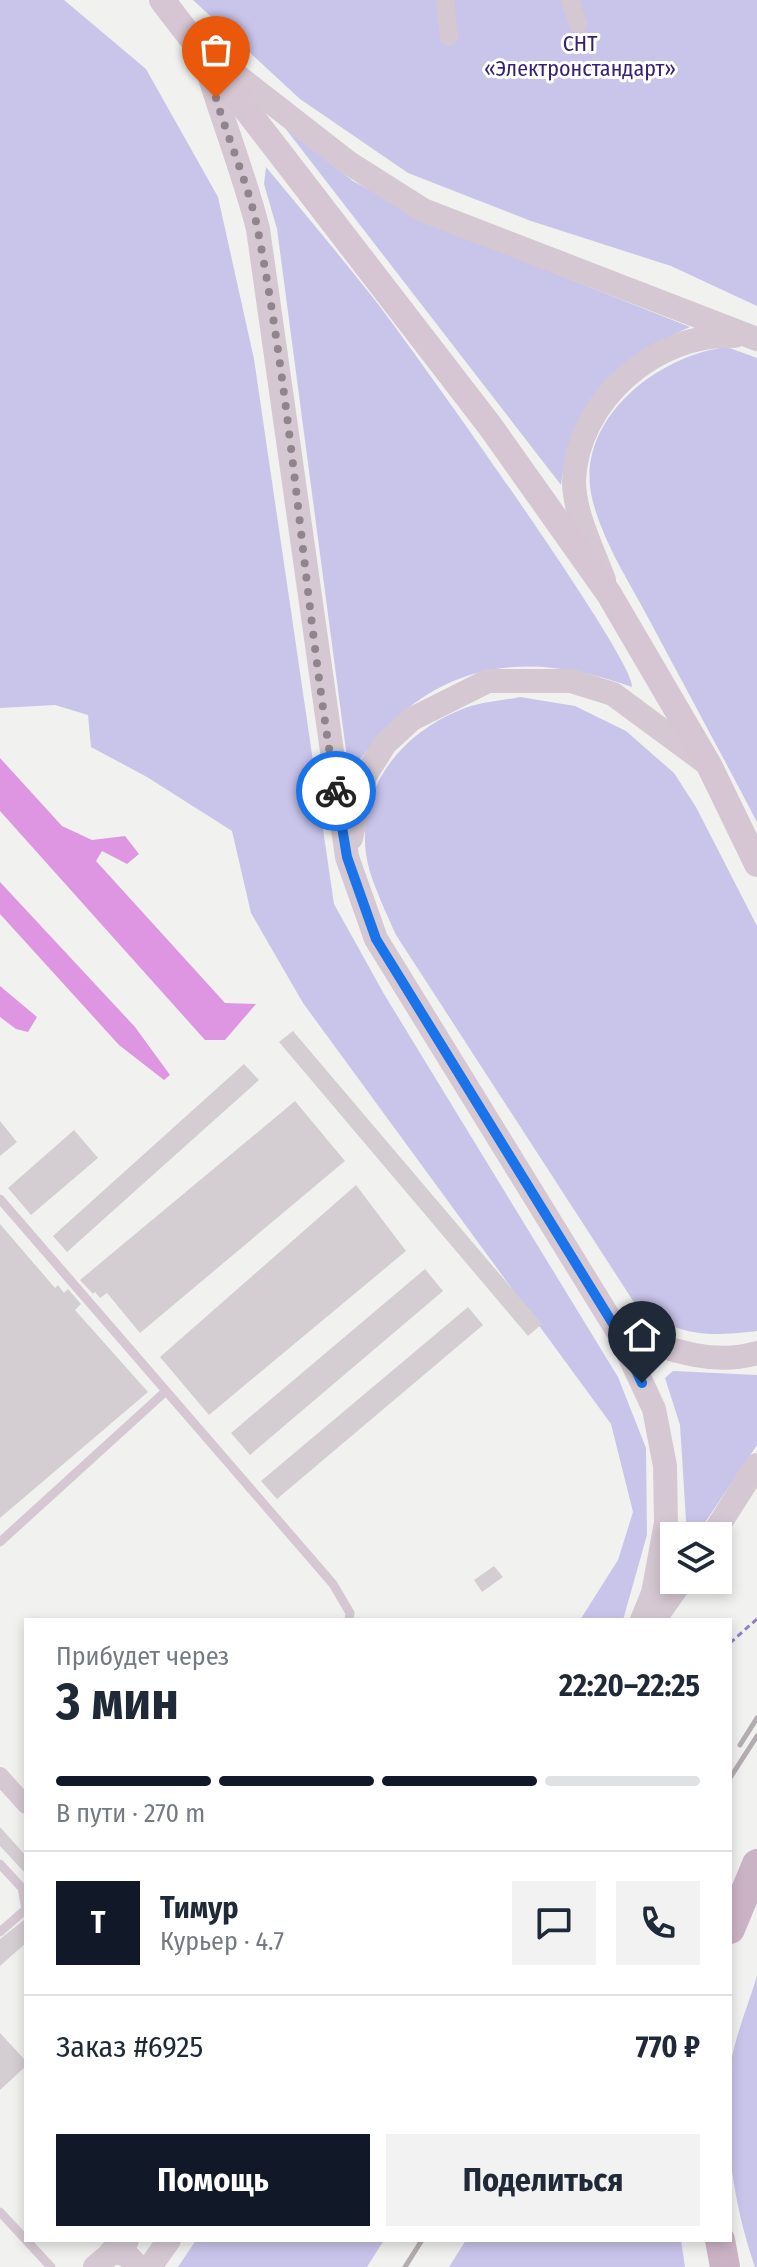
<!DOCTYPE html>
<html lang="ru">
<head>
<meta charset="utf-8">
<style>
  :root { --surface:#fff; --page:#f2f2f3; --text:#1f2937; --muted:#747a83; --line:#e0e1e3; --accent:#111827 }
  body { margin:0; font-family:"Fira Sans Condensed",sans-serif; background:var(--page); color:var(--text); height:100vh; display:flex; flex-direction:column; font-size:30px; white-space:nowrap }
  * { box-sizing:border-box; margin:0 }
  p { font-size:26px; color:var(--muted) }
  .icon { flex:none; width:44px; height:44px; fill:none; stroke:currentColor; stroke-width:2; stroke-linecap:round; stroke-linejoin:round }
  .map { position:relative; flex:1; overflow:hidden }
  .panel { position:absolute; left:24px; top:1618px; width:708px; height:624px; display:flex; flex-direction:column; background:var(--surface); border-radius:0px; box-shadow:0 4px 12px #0003 }
  .panel>* { flex:none }
  .tools { position:absolute; left:660px; top:1522px; display:grid; gap:16px }
  .tools a { display:grid; place-items:center; width:72px; height:72px; border-radius:0px; background:var(--surface); box-shadow:0 4px 12px #0003; font-size:40px }
  .pin { position:absolute; display:grid; place-items:center; width:68px; height:68px; color:#fff; margin:-82px -34px; border-radius:50% 50% 50% 0; rotate:-45deg; box-shadow:0 0 8px #0007 }
  .pin .icon { rotate:45deg }
  .courier { position:absolute; display:grid; place-items:center; width:80px; height:80px; margin:-40px; border:6px solid #1a73e8; border-radius:50%; background:#fff; color:#222; box-shadow:0 2px 10px #0007 }
  .head em { font-style:normal; font-weight:700 }
  .head div { display:flex; flex-direction:column-reverse }
  .head { display:flex; align-items:center; justify-content:space-between; height:136px; padding:0 32px }
  h1 { font-size:52px; font-weight:700; line-height:60px }
  .bar { display:grid; grid-template-columns:repeat(4,1fr); gap:12px 8px; align-content:center; height:96px; padding:0 32px }
  .bar i { height:10px; border-radius:6px; background:var(--line) }
  .bar .selected { background:var(--accent) }
  .bar p { grid-column:span 4 }
  .line { display:flex; align-items:center; gap:20px; padding:0 32px; border-top:2px solid var(--line) }
  .line div { flex:1 }
  .round { display:grid; place-items:center; flex:none; width:84px; height:84px; border-radius:0px; background:var(--page) }
  .primary-button { display:flex; gap:16px; margin-top:auto; padding:16px 32px }
  .primary-button a { flex:1; height:92px; border-radius:0px; background:var(--accent); color:#fff; font-size:32px; font-weight:700; line-height:92px; text-align:center }
  .primary-button a+a { background:var(--page); color:var(--text) }
  .map>svg:first-child { display:block }
  .green { fill:#c9c4ea }
  .water { fill:#de96e2 }
  .building { fill:#d4ced2 }
  .lines { fill:none; stroke-linecap:round; stroke-linejoin:round }
  .path { stroke:#9180c4; stroke-width:3; stroke-dasharray:6 4; stroke-linecap:butt }
  .service { stroke:#d5c8d2; stroke-width:9 }
  .minor { stroke:#d5c8d2; stroke-width:18 }
  .tertiary { stroke:#d5c8d2; stroke-width:24 }
  .secondary { stroke:#d6c5d2; stroke-width:26 }
  .primary { stroke:#cbb3c6; stroke-width:30 }
  .rail { stroke:#b3adb1; stroke-width:5 }
  .done { stroke:#90858d; stroke-width:8; stroke-dasharray:0 14.4 }
  .route { stroke:#1a73e8; stroke-width:10 }
  .labels { text-anchor:middle; dominant-baseline:central; stroke-width:6; stroke-linejoin:round; paint-order:stroke }
  .park-label { font-size:22px; fill:#362275; stroke:#fff }
</style>
</head>
<body>
<div class="map">
<svg width="757" height="2267" viewBox="0 0 757 2267">
  <rect width="100%" height="100%" fill="#f1f2f0"/>
  <!-- green -->
  <path class="green" d="M0,0H64L146,69L218,197L254,359L334,904L384,994L618,1377L646,1448L647,1535L623,1620H580L618,1560L633,1512L611,1424L303,1003L251,913L232,831L147,777L91,747L88,715L55,705L0,708Z
    M193,0H757V306L671,266L531,221L408,173L300,99Z
    M285,128L353,181L441,228L690,327C612,361 574,398 561,485Z
    M266,167C304,213 342,258 378,304C410,346 637,661 632,687C551,658 472,654 402,713C382,729 366,753 349,773L277,229L264,184Z
    M727,347L757,358V822C722,755 686,689 651,623C631,585 604,544 593,502C571,422 657,355 727,347Z
    M520,697L575,706L626,731L674,773L696,807L757,926V1331C705,1337 685,1336 639,1310L396,935C387,915 377,894 370,872C349,800 395,736 460,710C478,702 501,701 520,697Z
    M673,1371L757,1375V1445L700,1530L687,1536L680,1425L665,1378Z
    M757,1976V2267H755C734,2206 723,2136 730,2071C733,2040 748,2006 757,1976Z
    M196,2240H384L367,2267H178Z
    M466,2240H681L685,2267H449Z"/>
  <!-- water -->
  <path class="water" d="M0,758L62,826L92,840L125,836L139,854L127,864L102,851L96,861L225,1003L256,1004L225,1040H205L0,811Z
    M0,882L135,1027L170,1075L164,1080L119,1045L0,914Z
    M0,986L37,1017L28,1032L16,1029L0,1017Z"/>
  <!-- building -->
  <path class="building" d="M293,1031L542,1324L528,1336L279,1042Z
    M244,1064L259,1080L67,1252L53,1236Z
    M295,1101L345,1161L140,1333L107,1293L100,1298L95,1292L93,1294L80,1280Z
    M0,1121L17,1142L0,1156Z
    M74,1130L98,1158L31,1215L8,1188Z
    M356,1185L406,1251L209,1415L160,1357Z
    M0,1224L55,1288L58,1285L64,1293L68,1289L81,1304L75,1310L148,1392L0,1518Z
    M425,1269L443,1291L250,1455L231,1433Z
    M468,1307L483,1325L277,1499L261,1481Z
    M494,1566L503,1577L482,1592L474,1580Z
    M0,1827L26,1856V1874L0,1846Z
    M24,1920L26,1943L0,1966V1939Z
    M0,2033L26,2061V2066L0,2090Z"/>
  <g class="lines">
    <!-- path -->
    <path class="path" d="M730,1643L757,1619"/>
    <!-- service -->
    <path class="service" d="M0,1199L333,1584L350,1613L349,1620
      M0,1542L166,1391
      M0,1864L22,1888L26,1909L0,1932
      M0,2212L51,2267"/>
    <!-- minor -->
    <path class="minor" d="M445,0L449,37
      M570,0L578,24
      M0,1776L26,1805"/>
    <!-- tertiary -->
    <path class="tertiary" d="M203,55C220,114 243,170 258,229L347,857L376,939L618,1332L654,1409L665,1466L666,1523L653,1593L642,1620
      M213,57L349,163L423,210L757,339
      M604,580C593,550 574,513 574,481C577,400 657,332 735,336
      M351,838L365,776L385,744L412,719L488,681H571L613,694L709,765
      M618,1332C663,1347 710,1367 757,1353
      M712,1536L757,1465
      M654,1620L682,1580
      M111,2252L126,2254L138,2267
      M95,2267L127,2240
      M150,2267L169,2240"/>
    <!-- secondary -->
    <path class="secondary" d="M162,0L490,426L609,594L709,765L757,864"/>
    <!-- primary -->
    <path class="primary" d="M730,1929L757,1864
      M720,2240L725,2267"/>
    <!-- rail -->
    <path class="rail" d="M740,1745L757,1718
      M730,1778L757,1736
      M405,2267L422,2240"/>
  </g>
  <g class="lines">
    <!-- done -->
    <path class="done" d="M216,98C229,143 249,185 258,231C294,416 304,605 336,791"/>
    <!-- route -->
    <path class="route" d="M336,791L347,857L376,939L618,1332L642,1383"/>
  </g>
  <g class="labels">
    <!-- park labels -->
    <g class="park-label">
      <text x="580" y="43">СНТ<tspan x="580" dy="25">«Электронстандарт»</tspan></text>
    </g>
  </g>
</svg>
<div class="tools">
<a><svg class="icon" aria-label="layers" viewBox="0 0 24 24"><path d="M12 4l9 5-9 5-9-5zM3 14l9 5 9-5"/></svg></a>
</div>
<div class="pin" style="left:216px;top:98px;background:#ea580c"><svg class="icon" aria-label="bag" viewBox="0 0 24 24"><path d="M5 8h14l-1 12H6zM9 8a3 3 0 0 1 6 0"/></svg></div>
<div class="pin" style="left:642px;top:1383px;background:#1f2937"><svg class="icon" aria-label="home" viewBox="0 0 24 24"><path d="M3 11l9-7 9 7M6 9v11h12V9"/></svg></div>
<div class="courier" style="left:336px;top:791px"><svg class="icon" aria-label="bike" viewBox="0 0 24 24"><circle cx="6" cy="16" r="4"/><circle cx="18" cy="16" r="4"/><path d="M6 16l4-8h5l3 8M10 8l3 8H6M13 5h3"/></svg></div>
<section class="panel">
<div class="head"><div><h1>3 мин</h1><p>Прибудет через</p></div><em>22:20–22:25</em></div>
<div class="bar"><i class="selected"></i><i class="selected"></i><i class="selected"></i><i></i><p>В пути · 270 m</p></div>
<div class="line" style="height:144px"><b class="round" style="background:var(--accent);color:#fff">Т</b><div><b>Тимур</b><p>Курьер · 4.7</p></div><a class="round"><svg class="icon" aria-label="chat" viewBox="0 0 24 24"><path d="M4 5h16v11H9l-5 4z"/></svg></a><a class="round"><svg class="icon" aria-label="phone" viewBox="0 0 24 24"><path d="M5 4h4l2 5-3 2q2 4 5 5l2-3 5 2v4C11 20 4 13 5 4z"/></svg></a></div>
<div class="line" style="height:104px"><div>Заказ #6925</div><b>770 ₽</b></div>
<div class="primary-button"><a>Помощь</a><a>Поделиться</a></div>
</section>
</div>
</body>
</html>
